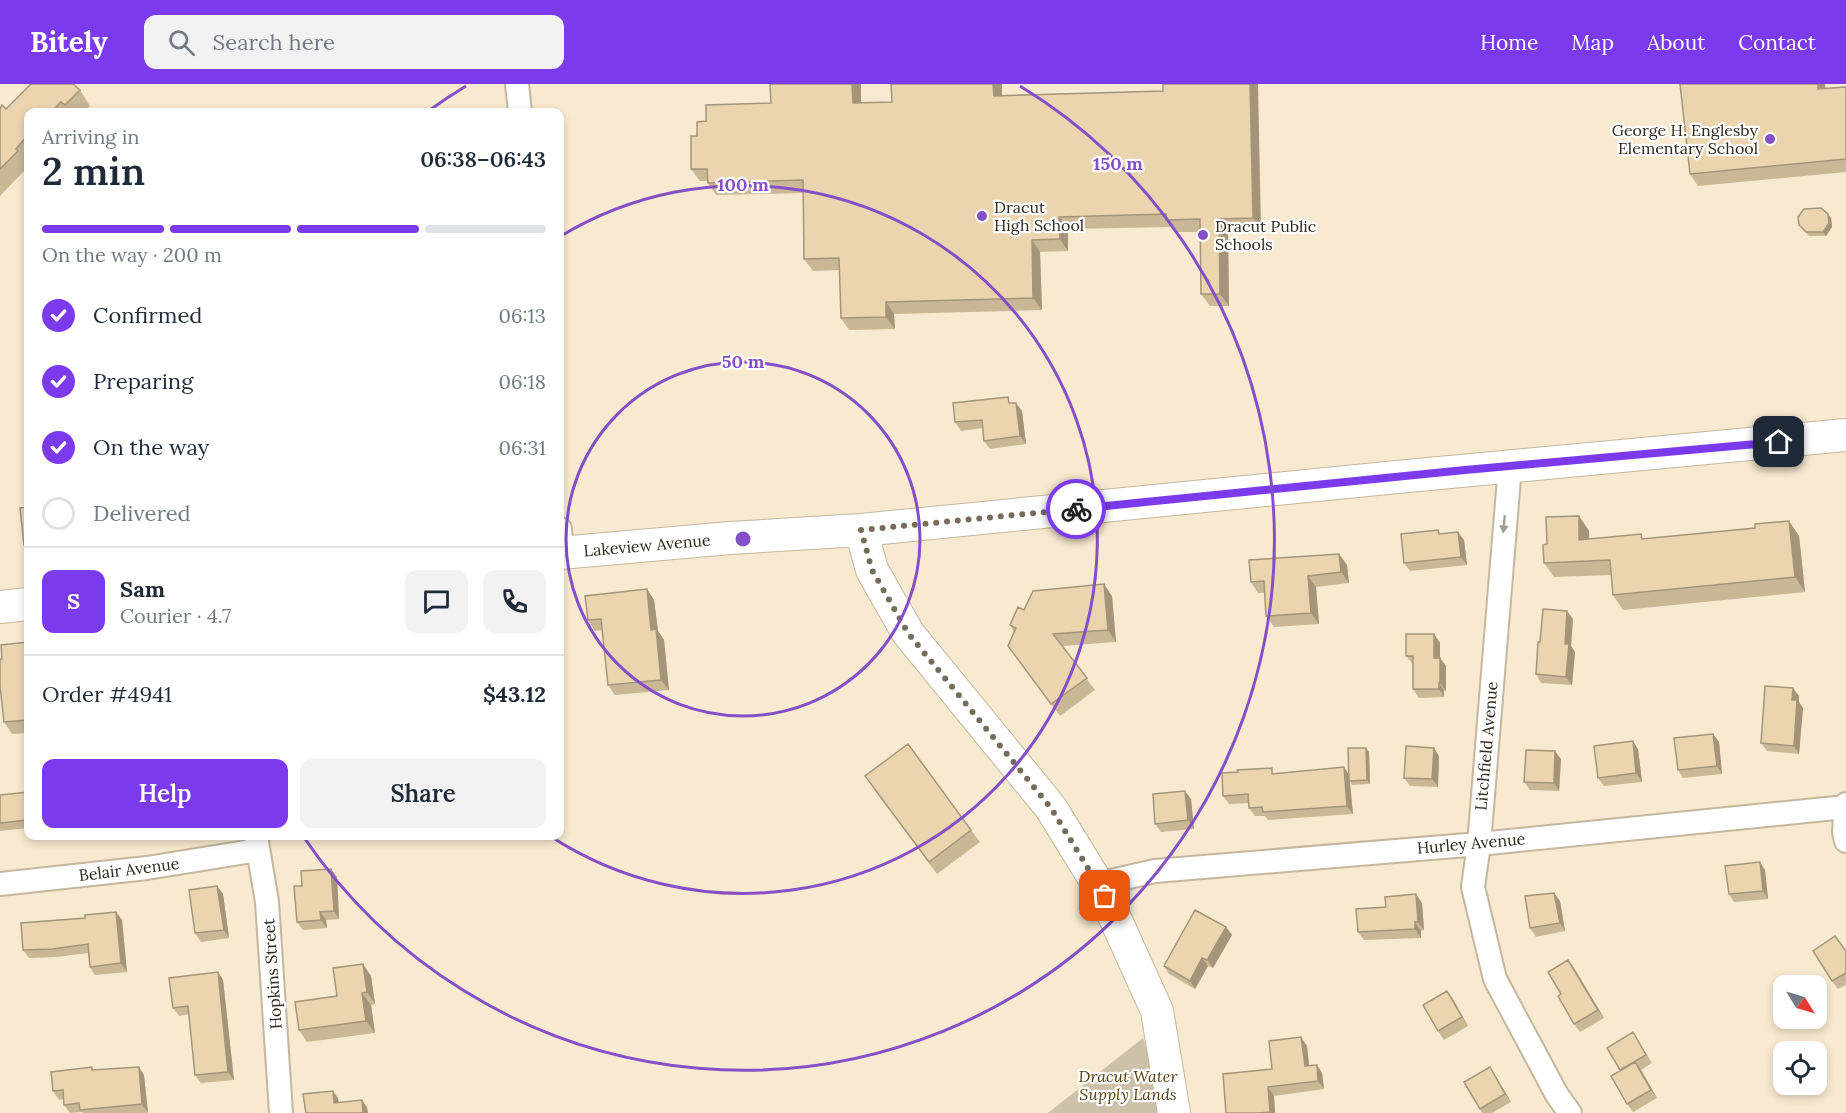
<!DOCTYPE html>
<html lang="en">
<head>
<meta charset="utf-8">
<style>
  :root { --surface:#fff; --page:#f2f2f3; --text:#1f2937; --muted:#747a83; --line:#e0e1e3; --accent:#7c3aed }
  body { margin:0; font-family:Lora,serif; background:var(--page); color:var(--text); height:100vh; display:flex; flex-direction:column; font-size:22px; white-space:nowrap }
  * { box-sizing:border-box; margin:0 }
  p { font-size:20px; color:var(--muted) }
  .icon { flex:none; width:33px; height:33px; fill:none; stroke:currentColor; stroke-width:2; stroke-linecap:round; stroke-linejoin:round }
  .map { position:relative; flex:1; overflow:hidden }
  .drawer { position:absolute; left:24px; top:24px; width:540px; height:732px; display:flex; flex-direction:column; background:var(--surface); border-radius:12px; box-shadow:0 3px 9px #0003 }
  .drawer>* { flex:none }
  .needle { width:39px; rotate:127deg }
  .buttons { position:absolute; left:1773px; top:891px; display:grid; gap:12px }
  .buttons a { display:grid; place-items:center; width:54px; height:54px; border-radius:12px; background:var(--surface); box-shadow:0 3px 9px #0003; font-size:30px }
  .pin { position:absolute; display:grid; place-items:center; width:51px; height:51px; color:#fff; margin:-26px; border-radius:12px; box-shadow:0 3px 9px #0006 }
  .courier { position:absolute; display:grid; place-items:center; width:60px; height:60px; margin:-30px; border:4px solid #7c3aed; border-radius:50%; background:#fff; color:#222; box-shadow:0 2px 8px #0007 }
  .head em { font-style:normal; font-weight:600 }
  .head div { display:flex; flex-direction:column-reverse }
  .head { display:flex; align-items:center; justify-content:space-between; height:102px; padding:0 18px }
  h1 { font-size:39px; font-weight:600; line-height:45px }
  .bar { display:grid; grid-template-columns:repeat(4,1fr); gap:9px 6px; align-content:center; height:72px; padding:0 18px }
  .bar i { height:8px; border-radius:4px; background:var(--line) }
  .bar .active { background:var(--accent) }
  .bar p { grid-column:span 4 }
  .line { display:flex; align-items:center; gap:15px; padding:0 18px; border-top:2px solid var(--line) }
  .line div { flex:1 }
  .round { display:grid; place-items:center; flex:none; width:63px; height:63px; border-radius:12px; background:var(--page) }
  ol { padding:0 18px; list-style:none }
  li { display:flex; align-items:center; gap:18px; height:66px }
  li p { margin-inline-start:auto }
  li .icon { padding:6px; border-radius:50%; background:var(--accent); color:#fff; stroke-width:4 }
  li:last-child { color:var(--muted) }
  li i { width:33px; height:33px; border:3px solid var(--line); border-radius:50% }
  .primary-button { display:flex; gap:12px; margin-top:auto; padding:12px 18px }
  .primary-button a { flex:1; height:69px; border-radius:12px; background:var(--accent); color:#fff; font-size:24px; font-weight:600; line-height:69px; text-align:center }
  .primary-button a+a { background:var(--page); color:var(--text) }
  header { display:flex; align-items:center; gap:36px; box-sizing:border-box; height:84px; padding:0 30px; background:var(--accent); color:#fff }
  header strong { font-size:28px }
  nav { display:flex; gap:33px; margin-inline-start:auto; font-size:21px }
  .search { width:420px; height:54px; background:var(--page); display:flex; align-items:center; gap:15px; box-sizing:border-box; padding:0 21px; border-radius:12px; color:var(--muted); font-size:22px }
  .map>svg:first-child { display:block }
  .green { fill:#cdc1aa }
  .lines { fill:none; stroke-linecap:round; stroke-linejoin:round }
  .street-casing { stroke:#c4b79d; stroke-width:26 }
  .secondary-casing { stroke:#c4b79d; stroke-width:34 }
  .street { stroke:#fff; stroke-width:22 }
  .secondary { stroke:#fff; stroke-width:32 }
  .wall { fill:#c9b796 }
  .shaded-wall { fill:#a4957a }
  .building { fill:#ead5af; stroke:#a4957a; stroke-width:1.5 }
  .oneway { fill:#a19e9a }
  .done { stroke:#756c5c; stroke-width:6; stroke-dasharray:0 10.8 }
  .route { stroke:#7c3aed; stroke-width:8 }
  .ring { fill:none; stroke:#854fc7; stroke-width:3 }
  .poi-dot { fill:#854fc7; stroke:#fff; stroke-width:2 }
  .labels { text-anchor:middle; dominant-baseline:central; stroke-width:4.5; stroke-linejoin:round; paint-order:stroke }
  .poi-label { font-size:16px; fill:#2e281e; stroke:#fff; text-anchor:start }
  .street-label { font-size:16px; fill:#2e281e; stroke:#fff }
  .park-label { font-size:16px; font-style:italic; fill:#553f11; stroke:#fff }
  .centre { fill:#854fc7; stroke:#fff; stroke-width:3 }
  .ring-label { font-size:18px; text-anchor:middle; font-weight:bold; fill:#854fc7; stroke:#fff; stroke-width:4.5; stroke-linejoin:round; paint-order:stroke }
</style>
</head>
<body>
<header>
<strong>Bitely</strong>
<div class="search"><svg class="icon" aria-label="search" viewBox="0 0 24 24"><circle cx="10" cy="10" r="6"/><path d="M15 15l6 6"/></svg>Search here</div>
<nav><a>Home</a><a>Map</a><a>About</a><a>Contact</a></nav>
</header>
<div class="map">
<svg width="1846" height="1029" viewBox="0 0 1846 1029">
  <rect width="100%" height="100%" fill="#f8ead0"/>
  <!-- green -->
  <path class="green" d="M1143,954L1153,984L1160,1029H1048Z"/>
  <g class="lines">
    <defs>
      <path id="street" d="M517,0L520,28
        M1510,382L1479,760L1473,803L1495,895L1557,1011L1570,1029
        M560,445L562,469
        M1846,720L1844,748L1846,757
        M256,752L267,818L281,1029
        M0,800L147,784L258,766
        M1098,800L1155,787L1479,760L1846,723"/>
      <path id="secondary" d="M861,446L872,486L908,549L1051,724L1105,812L1157,927L1174,1029
        M560,469L730,454L861,446L1397,393L1846,351
        M0,523L28,520"/>
    </defs>
    <!-- street casing -->
    <use href="#street" class="street-casing"/>
    <!-- secondary casing -->
    <use href="#secondary" class="secondary-casing"/>
    <!-- street -->
    <use href="#street" class="street"/>
    <!-- secondary -->
    <use href="#secondary" class="secondary"/>
  </g>
  <!-- wall -->
  <path class="wall" d="M770,0H861V19L892,18L891,0H1002V11L1163,7V0L1261,146L1228,147L1229,222H1210L1201,210L1200,148H1175L1171,143L1068,145V167L1040,168L1042,226L894,230L895,245L849,246L841,234L840,186L813,187L804,175L803,109L716,111L708,99V97H700L691,85L697,52L706,37L771,19Z
    M1846,3V88L1698,102L1690,90L1826,4Z
    M80,6L90,22L84,28H28V78L27,80L28,83L0,112V24L6,25Z
    M1828,130L1831,134L1832,143L1826,152H1809L1799,141Z
    M1013,319L1022,327L1026,360L990,365L984,357L983,344L961,347L955,338Z
    M1579,432L1589,447V455H1644L1755,444L1789,437L1799,452L1805,508L1623,526L1613,511L1611,491L1554,493L1544,479L1547,460Z
    M1438,446L1441,450L1464,456L1467,481L1410,487L1404,479Z
    M1339,470L1347,481L1349,499L1316,503L1319,540L1274,543L1266,532L1265,509H1258L1251,498Z
    M647,505L654,516L658,547L664,556L669,606L615,611L608,601L602,546L595,547L588,536Z
    M1112,512L1116,558L1062,562L1095,606L1060,632L1008,562L1014,548L1010,541L1024,526Z
    M1573,535L1571,562L1575,568L1572,601L1541,599L1536,590L1540,558Z
    M1434,550L1440,559V574L1446,582V607H1444V613L1419,614L1413,605V580L1406,572Z
    M28,558V649L12,650L4,638L2,575Z
    M1799,612V618L1803,624L1799,670L1767,667L1761,659Z
    M1713,650L1719,658L1722,690L1683,694L1678,686Z
    M1366,664L1369,668L1370,700L1352,701L1350,697L1353,730L1268,736L1265,732H1255L1249,724V719L1229,720L1223,712L1276,689L1344,683L1349,691Z
    M1638,665L1642,698L1604,702L1598,694Z
    M1439,672L1438,703L1410,702L1404,694Z
    M1561,675L1559,707L1530,706L1524,698Z
    M873,704L971,746L980,758L937,790Z
    M28,708V744L0,747V711Z
    M1191,715L1194,745L1161,748L1155,740Z
    M1765,786L1768,815L1734,818L1729,810Z
    M337,793L339,835L326,836L327,844L303,846L297,838L302,802Z
    M217,802L223,810L229,854L201,858L195,849Z
    M1560,817L1565,847L1536,853L1530,844Z
    M1422,819L1424,846L1421,847V854L1364,856L1358,848L1386,823Z
    M116,828L122,836L127,888L95,891L90,883L88,869L57,873L29,874L23,866L85,834Z
    M1226,843L1232,851L1213,884L1208,882L1195,905L1169,890L1164,882Z
    M1846,867V901L1838,905L1832,897Z
    M1568,876L1604,934L1580,948L1574,940L1561,910Z
    M218,888L223,896L234,996L201,999L195,991L189,930L179,932L173,924Z
    M371,892L375,920L371,921L375,949L307,958L299,946L337,912Z
    M1447,907L1468,942L1444,956L1438,947Z
    M1633,948L1652,979L1641,986L1657,1014L1633,1028L1627,1020L1620,986Z
    M1307,962L1309,981H1317L1322,989L1324,1005L1274,1012L1275,1029H1226L1272,985Z
    M94,986L144,991L148,1029H83L82,1028L70,1029L64,1021V1015L59,1016L53,1007Z
    M1495,991L1511,1018L1492,1029H1482L1480,1025Z"/>
  <!-- shaded-wall -->
  <path class="shaded-wall" d="M852,0H861V31L853,19Z
    M993,0H1002V24L994,12Z
    M1250,0H1258L1261,146L1253,134Z
    M1818,0H1825L1827,17L1818,5Z
    M1828,130L1831,134L1832,143L1826,152L1823,148Z
    M1059,133L1068,145V167L1060,155Z
    M1219,135L1228,147L1229,222L1220,210Z
    M1032,156L1040,168L1042,226L1033,214Z
    M886,218L894,230L895,245L886,233Z
    M1016,319L1022,327L1026,360L1020,352Z
    M1579,432L1589,447L1590,471L1579,456Z
    M1789,437L1799,452L1805,508L1795,493Z
    M1458,448L1464,456L1467,481L1461,473Z
    M1339,470L1347,481L1349,499L1341,488Z
    M1308,492L1316,503L1319,540L1311,529Z
    M1104,500L1112,512L1116,558L1108,546Z
    M647,505L654,516L658,547L664,556L669,606L661,596L651,546Z
    M1567,527L1573,535L1571,562L1575,568L1572,601L1566,593L1565,560Z
    M1434,550L1440,559V582L1434,574Z
    M1440,574L1446,582V607L1440,599Z
    M25,599L28,603V628Z
    M1439,599L1444,607V613L1439,605Z
    M1793,604L1799,612V618L1803,624L1799,670L1794,662L1792,616Z
    M1713,650L1719,658L1722,690L1717,682Z
    M1633,657L1638,665L1642,698L1636,689Z
    M1366,664L1369,668L1370,700L1367,696Z
    M1434,664L1439,672L1438,703L1432,695Z
    M1555,667L1561,675L1559,707L1554,699Z
    M1344,683L1349,691L1353,730L1347,722Z
    M1185,707L1191,715L1194,745L1188,736Z
    M1760,778L1765,786L1768,815L1763,807Z
    M331,785L337,793L339,835L334,827Z
    M217,802L223,810L229,854L224,846Z
    M1554,809L1560,817L1565,847L1560,839Z
    M1416,810L1422,819L1424,846L1418,838Z
    M116,828L122,836L127,888L121,879Z
    M320,828L326,836L327,844L321,836Z
    M1415,838L1421,847V854L1415,845Z
    M1226,843L1232,851L1213,884L1207,876Z
    M1202,874L1208,882L1195,905L1190,897Z
    M1568,876L1574,884L1604,934L1598,926Z
    M363,880L371,892L375,920L367,908Z
    M218,888L223,896L234,996L228,988Z
    M1447,907L1453,915L1468,942L1462,933Z
    M362,909L371,921L375,949L366,937Z
    M1301,953L1307,962L1310,990L1305,982Z
    M1635,978L1641,986L1657,1014L1651,1006Z
    M1317,981L1322,989L1324,1005L1318,997Z
    M139,983L144,991L148,1029L142,1020Z
    M1490,983L1495,991L1511,1018L1505,1010Z
    M1268,1003L1274,1012L1275,1029H1271L1270,1028Z
    M333,1007L338,1014L340,1026L334,1019Z
    M362,1016L367,1023L368,1029H363Z"/>
  <!-- building -->
  <path class="building" d="M31,0H73L80,6L65,21L61,18L51,28H28V51L16,65L18,67L0,85V24L2,21L6,25Z
    M770,0H852L853,19L892,18L891,0H993L994,12L1163,7V0H1250L1253,134L1219,135L1220,210H1201L1200,135L1166,136V130L1059,133L1060,155L1032,156L1033,214L886,218V233L841,234L839,174L804,175L803,96L708,99L707,85H691V52H697V38L706,37V21L771,19Z
    M1680,0H1818V5L1846,3V75L1690,90Z
    M1821,124L1828,130L1829,139L1823,148H1806L1799,141L1798,133L1804,125Z
    M1008,313L1009,319H1016L1020,352L984,357L982,336L955,338L953,319Z
    M28,423V460L24,461L20,424Z
    M1579,432V456L1641,450L1642,455L1755,444V440L1789,437L1795,493L1613,511L1610,476L1544,479L1543,461L1547,460L1546,433Z
    M1438,446L1439,450L1458,448L1461,473L1404,479L1401,450Z
    M1339,470L1341,488L1308,492L1311,529L1266,532L1264,497L1251,498L1249,476Z
    M1104,500L1108,546L1053,550L1087,594L1051,620L1008,562L1016,544L1010,541L1018,523L1024,526L1033,507Z
    M647,505L651,546L656,545L661,596L608,601L601,535L588,536L585,512Z
    M1543,525L1567,527L1565,560H1569L1566,593L1536,590L1538,558H1540Z
    M1406,550H1434V574H1440V599H1439V605H1413V572H1406Z
    M28,558V598L25,599L28,636L4,638L0,602V575H2L1,561Z
    M1765,602L1793,604L1792,616H1797L1794,662L1761,659Z
    M1713,650L1717,682L1678,686L1674,654Z
    M1633,657L1636,689L1598,694L1594,662Z
    M908,660L971,746L929,778L865,692Z
    M1406,662L1434,664L1432,695L1404,694Z
    M1348,664H1366L1367,696L1349,697Z
    M1526,666L1555,667L1554,699L1524,698Z
    M1344,683L1347,722L1263,728L1262,723L1249,724L1248,710L1223,712L1222,689L1238,688L1237,686L1272,684V690Z
    M1185,707L1188,736L1155,740L1153,710Z
    M28,708V736L0,739V711Z
    M1760,778L1763,807L1729,810L1725,782Z
    M331,785L334,827L320,828L321,836L297,838L294,802H302L301,787Z
    M217,802L224,846L195,849L189,806Z
    M1554,809L1560,839L1530,844L1525,812Z
    M1416,810L1418,838H1415V845L1358,848L1356,825L1386,823L1385,813Z
    M1195,826L1226,843L1207,876L1202,874L1190,897L1164,882Z
    M116,828L121,879L90,883L88,860L52,865L23,866L21,839L85,834V831Z
    M1835,852L1846,867V889L1832,897L1813,867Z
    M1568,876L1598,926L1574,940L1558,912L1561,910L1548,888Z
    M363,880L367,908L362,909L366,937L299,946L295,918L337,912L333,884Z
    M218,888L228,988L195,991L188,922L173,924L169,894Z
    M1447,907L1462,933L1438,947L1423,921Z
    M1633,948L1646,971L1620,986L1607,964Z
    M1301,953L1305,982L1317,981L1318,997L1268,1003L1270,1028L1259,1029H1226L1223,990L1272,985L1269,957Z
    M1635,978L1651,1006L1627,1020L1611,992Z
    M92,983V986L139,983L142,1020L80,1026L79,1019L64,1021L63,1006L53,1007L51,988Z
    M1490,983L1505,1010L1480,1025L1464,998Z
    M333,1007L334,1019L362,1016L363,1029H306L303,1010Z"/>
  <!-- one-way arrows -->
  <defs><path id="oneway-solid" d="M-6-.8H1V-3.2L6.5 0L1 3.2V.8H-6Z" transform="scale(1.5)"/></defs>
  <use class="oneway" href="#oneway-solid" transform="translate(1504 440) rotate(95)"/>
  <g class="lines">
    <!-- done -->
    <path class="done" d="M1076,425L861,446L872,486L908,549L1051,724L1105,812"/>
    <!-- route -->
    <path class="route" d="M1076,425L1465,386L1779,358"/>
  </g>
  <!-- distance rings -->
  <g class="ring">
    <circle cx="743" cy="455" r="177"/>
    <path d="M561 152A354 354 0 1 1 550 752"/>
    <path d="M427 28A531 531 0 0 1 466 2M1020 2A531 531 0 1 1 303 752"/>
  </g>
  <!-- markers -->
  <g class="poi-dot">
    <circle cx="1770" cy="55" r="6"/>
    <circle cx="982" cy="132" r="6"/>
    <circle cx="1203" cy="151" r="6"/>
  </g>
  <g class="labels">
    <!-- poi labels -->
    <g class="poi-label">
      <text x="1758" y="46" text-anchor="end">George H. Englesby<tspan x="1758" dy="18">Elementary School</tspan></text>
      <text x="994" y="123">Dracut<tspan x="994" dy="18">High School</tspan></text>
      <text x="1215" y="142">Dracut Public<tspan x="1215" dy="18">Schools</tspan></text>
    </g>
    <!-- street labels -->
    <g class="street-label">
      <text transform="translate(647 461) rotate(-5)">Lakeview Avenue</text>
      <text transform="translate(1486 662) rotate(-85)">Litchfield Avenue</text>
      <text transform="translate(1471 759) rotate(-5)">Hurley Avenue</text>
      <text transform="translate(129 785) rotate(-7)">Belair Avenue</text>
      <text transform="translate(272 890) rotate(-94)">Hopkins Street</text>
    </g>
    <!-- park labels -->
    <g class="park-label">
      <text x="1128" y="992">Dracut Water<tspan x="1128" dy="18">Supply Lands</tspan></text>
    </g>
  </g>
  <circle cx="743" cy="455" r="9" class="centre"/>
  <g class="ring-label">
    <text x="1118" y="86">150 m</text>
    <text x="743" y="107">100 m</text>
    <text x="743" y="284">50 m</text>
  </g>
</svg>
<div class="buttons">
<a><svg class="needle" viewBox="-14 -14 28 28"><path d="M0-13l5 13h-10z" fill="#e53935"/><path d="M0 13l5-13h-10z" fill="#747a83"/></svg></a>
<a><svg class="icon" aria-label="locate" viewBox="0 0 24 24"><circle cx="12" cy="12" r="6"/><path d="M12 2v4M12 18v4M2 12h4M18 12h4"/></svg></a>
</div>
<div class="pin" style="left:1105px;top:812px;background:#ea580c"><svg class="icon" aria-label="bag" viewBox="0 0 24 24"><path d="M5 8h14l-1 12H6zM9 8a3 3 0 0 1 6 0"/></svg></div>
<div class="pin" style="left:1779px;top:358px;background:#1f2937"><svg class="icon" aria-label="home" viewBox="0 0 24 24"><path d="M3 11l9-7 9 7M6 9v11h12V9"/></svg></div>
<div class="courier" style="left:1076px;top:425px"><svg class="icon" aria-label="bike" viewBox="0 0 24 24"><circle cx="6" cy="16" r="4"/><circle cx="18" cy="16" r="4"/><path d="M6 16l4-8h5l3 8M10 8l3 8H6M13 5h3"/></svg></div>
<section class="drawer">
<div class="head"><div><h1>2 min</h1><p>Arriving in</p></div><em>06:38–06:43</em></div>
<div class="bar"><i class="active"></i><i class="active"></i><i class="active"></i><i></i><p>On the way · 200 m</p></div>
<ol>
<li><svg class="icon" aria-label="check" viewBox="0 0 24 24"><path d="M5 12l5 5 9-10"/></svg>Confirmed<p>06:13</p></li>
<li><svg class="icon" aria-label="check" viewBox="0 0 24 24"><path d="M5 12l5 5 9-10"/></svg>Preparing<p>06:18</p></li>
<li><svg class="icon" aria-label="check" viewBox="0 0 24 24"><path d="M5 12l5 5 9-10"/></svg>On the way<p>06:31</p></li>
<li><i></i>Delivered</li>
</ol>
<div class="line" style="height:108px"><b class="round" style="background:var(--accent);color:#fff">S</b><div><b>Sam</b><p>Courier · 4.7</p></div><a class="round"><svg class="icon" aria-label="chat" viewBox="0 0 24 24"><path d="M4 5h16v11H9l-5 4z"/></svg></a><a class="round"><svg class="icon" aria-label="phone" viewBox="0 0 24 24"><path d="M5 4h4l2 5-3 2q2 4 5 5l2-3 5 2v4C11 20 4 13 5 4z"/></svg></a></div>
<div class="line" style="height:78px"><div>Order #4941</div><b>$43.12</b></div>
<div class="primary-button"><a>Help</a><a>Share</a></div>
</section>
</div>
</body>
</html>
